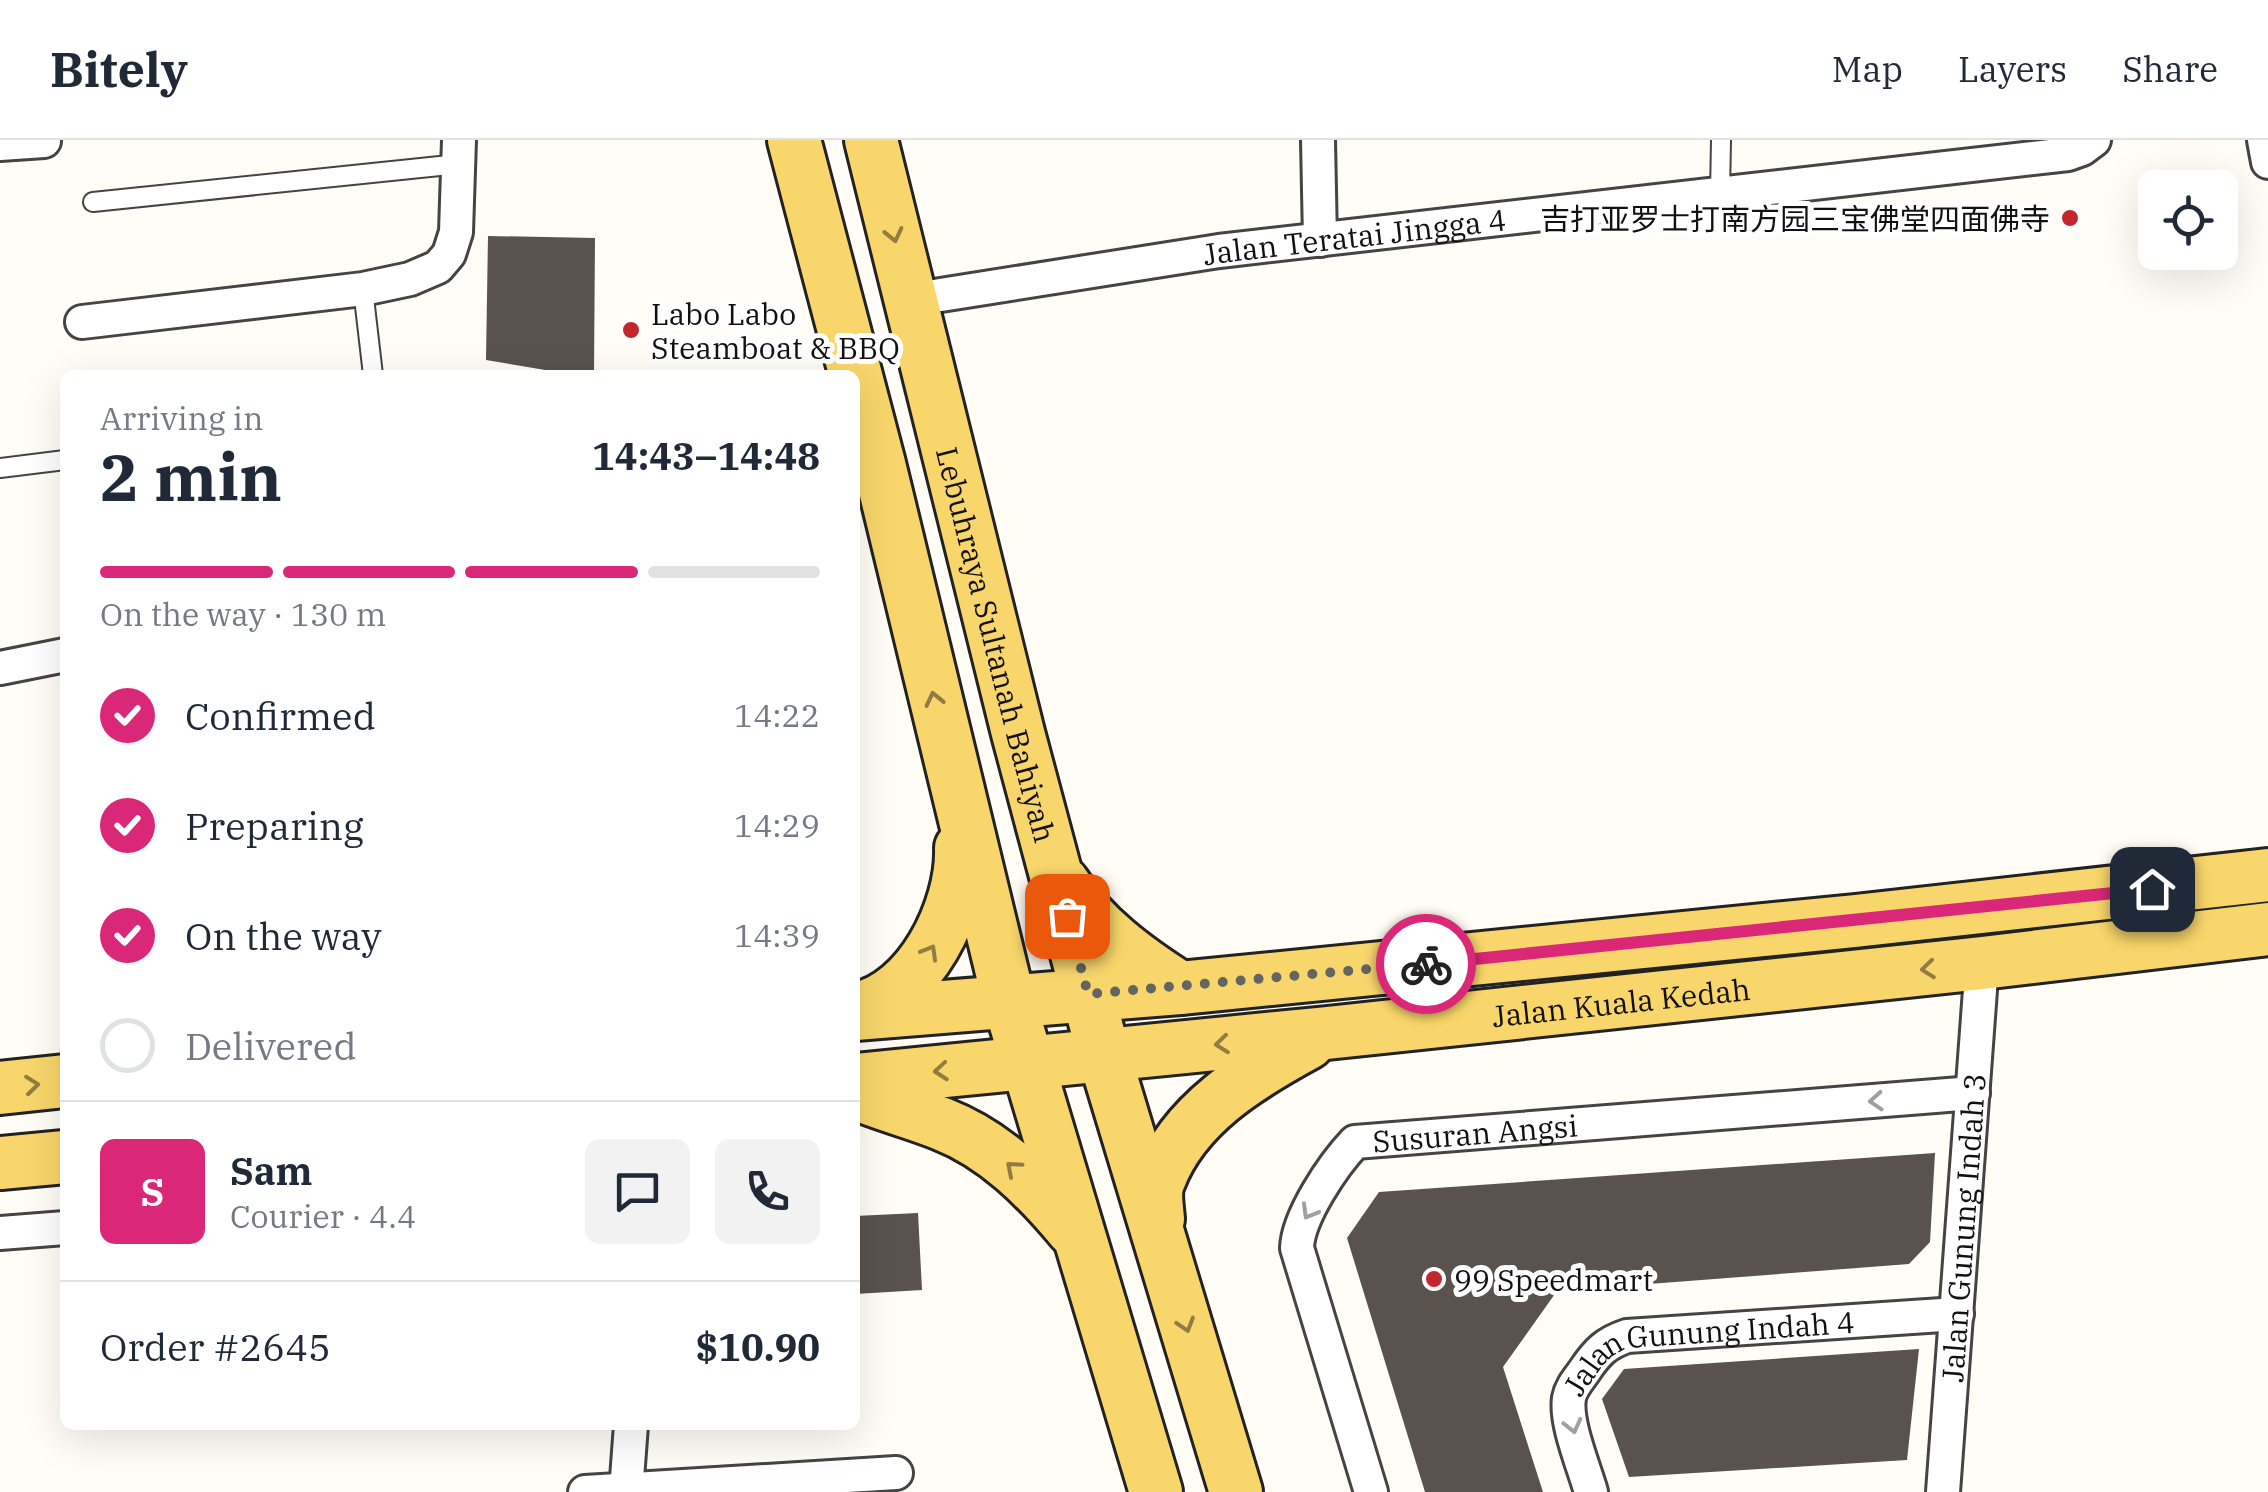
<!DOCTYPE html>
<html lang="en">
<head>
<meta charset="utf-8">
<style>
  :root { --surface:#fff; --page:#f2f2f3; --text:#1f2937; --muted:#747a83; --line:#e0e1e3; --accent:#db2777 }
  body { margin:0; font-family:"IBM Plex Serif","Noto Sans SC",serif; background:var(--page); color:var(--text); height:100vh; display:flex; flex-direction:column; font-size:38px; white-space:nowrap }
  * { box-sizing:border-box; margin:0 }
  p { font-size:32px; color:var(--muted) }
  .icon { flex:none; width:55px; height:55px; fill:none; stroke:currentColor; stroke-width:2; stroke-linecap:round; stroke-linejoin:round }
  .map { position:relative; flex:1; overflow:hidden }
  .drawer { position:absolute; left:60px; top:230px; width:800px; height:1060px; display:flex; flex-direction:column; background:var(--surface); border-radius:15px; box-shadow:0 10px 40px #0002 }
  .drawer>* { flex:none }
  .tools { position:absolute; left:2138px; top:30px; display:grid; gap:20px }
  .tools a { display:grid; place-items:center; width:100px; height:100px; border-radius:15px; background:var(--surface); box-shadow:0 10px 40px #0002; font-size:50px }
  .pin { position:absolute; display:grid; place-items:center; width:85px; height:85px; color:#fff; margin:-42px; border-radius:20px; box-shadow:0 5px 15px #0006 }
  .courier { position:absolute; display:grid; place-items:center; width:100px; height:100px; margin:-50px; border:8px solid #db2777; border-radius:50%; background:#fff; color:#222; box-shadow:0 2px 12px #0007 }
  .overview em { font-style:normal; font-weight:700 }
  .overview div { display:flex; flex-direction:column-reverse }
  .overview { display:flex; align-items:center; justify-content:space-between; height:170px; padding:0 40px }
  h1 { font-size:65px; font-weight:700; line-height:75px }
  .bar { display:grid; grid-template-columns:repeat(4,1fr); gap:15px 10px; align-content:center; height:120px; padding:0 40px }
  .bar i { height:12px; border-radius:8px; background:var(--line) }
  .bar .active { background:var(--accent) }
  .bar p { grid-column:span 4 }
  .line { display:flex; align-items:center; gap:25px; padding:0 40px; border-top:2px solid var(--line) }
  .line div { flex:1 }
  .round { display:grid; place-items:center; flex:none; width:105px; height:105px; border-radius:15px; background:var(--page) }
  ol { padding:0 40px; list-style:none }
  li { display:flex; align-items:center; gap:30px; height:110px }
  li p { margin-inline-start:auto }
  li .icon { padding:10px; border-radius:50%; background:var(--accent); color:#fff; stroke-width:4 }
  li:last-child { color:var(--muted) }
  li i { width:55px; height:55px; border:5px solid var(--line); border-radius:50% }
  header { display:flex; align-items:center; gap:60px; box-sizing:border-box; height:140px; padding:0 50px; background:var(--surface); border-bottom:2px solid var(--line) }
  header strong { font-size:48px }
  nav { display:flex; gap:55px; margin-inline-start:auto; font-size:35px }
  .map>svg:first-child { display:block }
  .building { fill:#5a524d }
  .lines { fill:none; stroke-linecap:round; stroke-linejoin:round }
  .service-casing { stroke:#444; stroke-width:22 }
  .minor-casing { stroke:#444; stroke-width:38 }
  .primary-casing { stroke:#222; stroke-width:58 }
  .service { stroke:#fff; stroke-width:18 }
  .minor { stroke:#fff; stroke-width:32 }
  .primary { stroke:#f9d66b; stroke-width:52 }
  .oneway { stroke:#917d42 }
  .oneway2 { stroke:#a0a0a0 }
  .done { stroke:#646461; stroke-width:10; stroke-dasharray:0 18 }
  .route { stroke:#db2777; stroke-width:12 }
  .poi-dot { fill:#c4262e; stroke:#fff; stroke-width:4 }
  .labels { text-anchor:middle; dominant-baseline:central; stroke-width:10; stroke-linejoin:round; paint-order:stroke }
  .poi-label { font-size:30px; fill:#111; stroke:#fff; text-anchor:start }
  .street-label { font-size:30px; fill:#111; stroke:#fff }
</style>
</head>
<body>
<header>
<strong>Bitely</strong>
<nav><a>Map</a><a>Layers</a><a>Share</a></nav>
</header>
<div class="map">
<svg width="2268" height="1352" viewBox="0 0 2268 1352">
  <rect width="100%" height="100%" fill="#fffdf5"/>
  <!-- building -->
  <path class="building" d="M488,96L595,98L594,235H575L486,220Z
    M1935,1013L1930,1102L1909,1124L1557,1151L1503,1227L1543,1352H1425L1347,1098L1379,1052Z
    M918,1073L922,1150L855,1154V1076Z
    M1919,1209L1907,1320L1629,1337L1602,1259L1624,1229Z"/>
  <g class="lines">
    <defs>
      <path id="service" d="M1720,54L1721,0
        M93,62L459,24
        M363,149L373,235
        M0,328L65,320"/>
      <g id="minor">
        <path d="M1318,0L1320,100"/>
        <path d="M2264,0L2268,22"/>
        <path d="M0,4L44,1"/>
        <path id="s1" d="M909,160L1219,111L2068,14L2082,9L2094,0"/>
        <path d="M82,182L363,149L410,139L438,127L449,114L456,92L459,0"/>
        <path d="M0,528L65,515"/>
        <path d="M0,1093L65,1088"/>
        <path d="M585,1352L896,1333"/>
        <path d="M626,1352L631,1285"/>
        <path id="s2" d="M1371,1352L1297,1108C1298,1077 1333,1025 1355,1002L1973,953"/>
        <path id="s3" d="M1591,1352C1584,1327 1565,1283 1569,1258C1571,1247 1579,1239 1585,1230C1597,1212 1606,1203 1627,1196L1957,1174"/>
        <path id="s4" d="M1943,1352L1982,823"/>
      </g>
      <g id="primary">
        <path d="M794,0L879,324L1009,861L1156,1352"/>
        <path id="s5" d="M871,0L1018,593L1104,915L1236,1352"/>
        <path d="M1063,743C1092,788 1136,820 1180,848"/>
        <path d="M856,869C920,857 963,768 961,708"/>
        <path d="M855,874L1180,848L1855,781L2268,735"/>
        <path id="s6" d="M855,940L1327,893L1982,823L2268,789"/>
        <path d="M0,948L65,941"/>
        <path d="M855,953C884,965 914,973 942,984C996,1005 1037,1047 1073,1090"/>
        <path d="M0,1023L65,1017"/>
        <path d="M1158,1079C1157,1067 1154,1051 1159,1040C1184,974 1249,935 1308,903"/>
      </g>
    </defs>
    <!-- service casing -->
    <use href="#service" class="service-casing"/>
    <!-- minor casing -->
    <use href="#minor" class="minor-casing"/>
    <!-- primary casing -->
    <use href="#primary" class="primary-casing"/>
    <!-- service -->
    <use href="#service" class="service"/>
    <!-- minor -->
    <use href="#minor" class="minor"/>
    <!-- primary -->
    <use href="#primary" class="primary"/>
  </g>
  <!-- one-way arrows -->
  <defs><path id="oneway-chevron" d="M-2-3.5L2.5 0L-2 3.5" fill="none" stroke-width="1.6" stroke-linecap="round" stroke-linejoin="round" transform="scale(2.5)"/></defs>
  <g class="oneway">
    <use href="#oneway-chevron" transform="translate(894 95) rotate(77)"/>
    <use href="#oneway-chevron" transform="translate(934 559) rotate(-103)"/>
    <use href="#oneway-chevron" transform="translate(930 812) rotate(-60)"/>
    <use href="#oneway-chevron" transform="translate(1928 829) rotate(174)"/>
    <use href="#oneway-chevron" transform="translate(1222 904) rotate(174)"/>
    <use href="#oneway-chevron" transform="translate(941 931) rotate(175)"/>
    <use href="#oneway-chevron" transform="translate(32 945) rotate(-6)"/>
    <use href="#oneway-chevron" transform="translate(1013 1028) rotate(-139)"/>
    <use href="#oneway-chevron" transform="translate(1186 1185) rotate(73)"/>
  </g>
  <g class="oneway2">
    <use href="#oneway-chevron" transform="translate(1876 961) rotate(176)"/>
    <use href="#oneway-chevron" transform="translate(1309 1072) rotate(120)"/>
    <use href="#oneway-chevron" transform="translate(1573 1286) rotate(76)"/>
  </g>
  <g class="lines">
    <!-- done -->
    <path class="done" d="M1067,776L1088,854L1426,824"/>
    <!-- route -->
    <path class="route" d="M1426,824L2152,749"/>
  </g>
  <!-- markers -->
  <g class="poi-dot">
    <circle cx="2070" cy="78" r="10"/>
    <circle cx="631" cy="190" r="10"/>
    <circle cx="1434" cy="1139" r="10"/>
  </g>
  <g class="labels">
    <!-- poi labels -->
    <g class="poi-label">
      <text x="2050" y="78" text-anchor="end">吉打亚罗士打南方园三宝佛堂四面佛寺</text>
      <text x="651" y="173">Labo Labo<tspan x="651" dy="34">Steamboat &amp; BBQ</tspan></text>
      <text x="1454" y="1139">99 Speedmart</text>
    </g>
    <!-- street labels -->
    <g class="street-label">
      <text stroke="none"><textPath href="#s1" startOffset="450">Jalan Teratai Jingga 4</textPath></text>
      <text stroke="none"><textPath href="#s5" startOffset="520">Lebuhraya Sultanah Bahiyah</textPath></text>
      <text stroke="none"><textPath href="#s6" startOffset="770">Jalan Kuala Kedah</textPath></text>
      <text stroke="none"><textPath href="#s2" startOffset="498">Susuran Angsi</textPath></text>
      <text stroke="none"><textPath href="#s4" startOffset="265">Jalan Gunung Indah 3</textPath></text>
      <text stroke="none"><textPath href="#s3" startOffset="258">Jalan Gunung Indah 4</textPath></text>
    </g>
  </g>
</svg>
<div class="tools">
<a><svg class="icon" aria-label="locate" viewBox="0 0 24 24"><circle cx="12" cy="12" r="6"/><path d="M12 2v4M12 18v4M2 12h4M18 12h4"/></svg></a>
</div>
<div class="pin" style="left:1067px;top:776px;background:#ea580c"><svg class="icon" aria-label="bag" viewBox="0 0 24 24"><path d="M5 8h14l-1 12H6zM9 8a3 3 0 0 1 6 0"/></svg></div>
<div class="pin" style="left:2152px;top:749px;background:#1f2937"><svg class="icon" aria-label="home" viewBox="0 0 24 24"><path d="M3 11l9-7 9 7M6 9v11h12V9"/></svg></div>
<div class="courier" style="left:1426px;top:824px"><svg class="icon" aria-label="bike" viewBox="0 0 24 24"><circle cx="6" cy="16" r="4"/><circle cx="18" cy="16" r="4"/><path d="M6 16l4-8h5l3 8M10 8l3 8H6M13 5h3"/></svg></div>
<section class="drawer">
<div class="overview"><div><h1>2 min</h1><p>Arriving in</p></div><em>14:43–14:48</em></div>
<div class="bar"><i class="active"></i><i class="active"></i><i class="active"></i><i></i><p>On the way · 130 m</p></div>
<ol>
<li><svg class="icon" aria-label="check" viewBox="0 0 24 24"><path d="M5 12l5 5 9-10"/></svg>Confirmed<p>14:22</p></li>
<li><svg class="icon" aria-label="check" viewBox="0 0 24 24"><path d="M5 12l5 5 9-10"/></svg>Preparing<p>14:29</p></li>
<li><svg class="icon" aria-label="check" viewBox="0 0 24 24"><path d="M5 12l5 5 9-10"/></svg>On the way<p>14:39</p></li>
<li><i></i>Delivered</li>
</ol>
<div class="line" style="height:180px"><b class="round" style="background:var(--accent);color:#fff">S</b><div><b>Sam</b><p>Courier · 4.4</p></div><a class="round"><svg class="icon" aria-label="chat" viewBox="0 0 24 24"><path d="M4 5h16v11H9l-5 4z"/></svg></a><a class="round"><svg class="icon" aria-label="phone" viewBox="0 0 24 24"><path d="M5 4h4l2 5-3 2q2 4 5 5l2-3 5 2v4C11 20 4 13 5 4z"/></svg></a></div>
<div class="line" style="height:130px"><div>Order #2645</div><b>$10.90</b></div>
</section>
</div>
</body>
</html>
